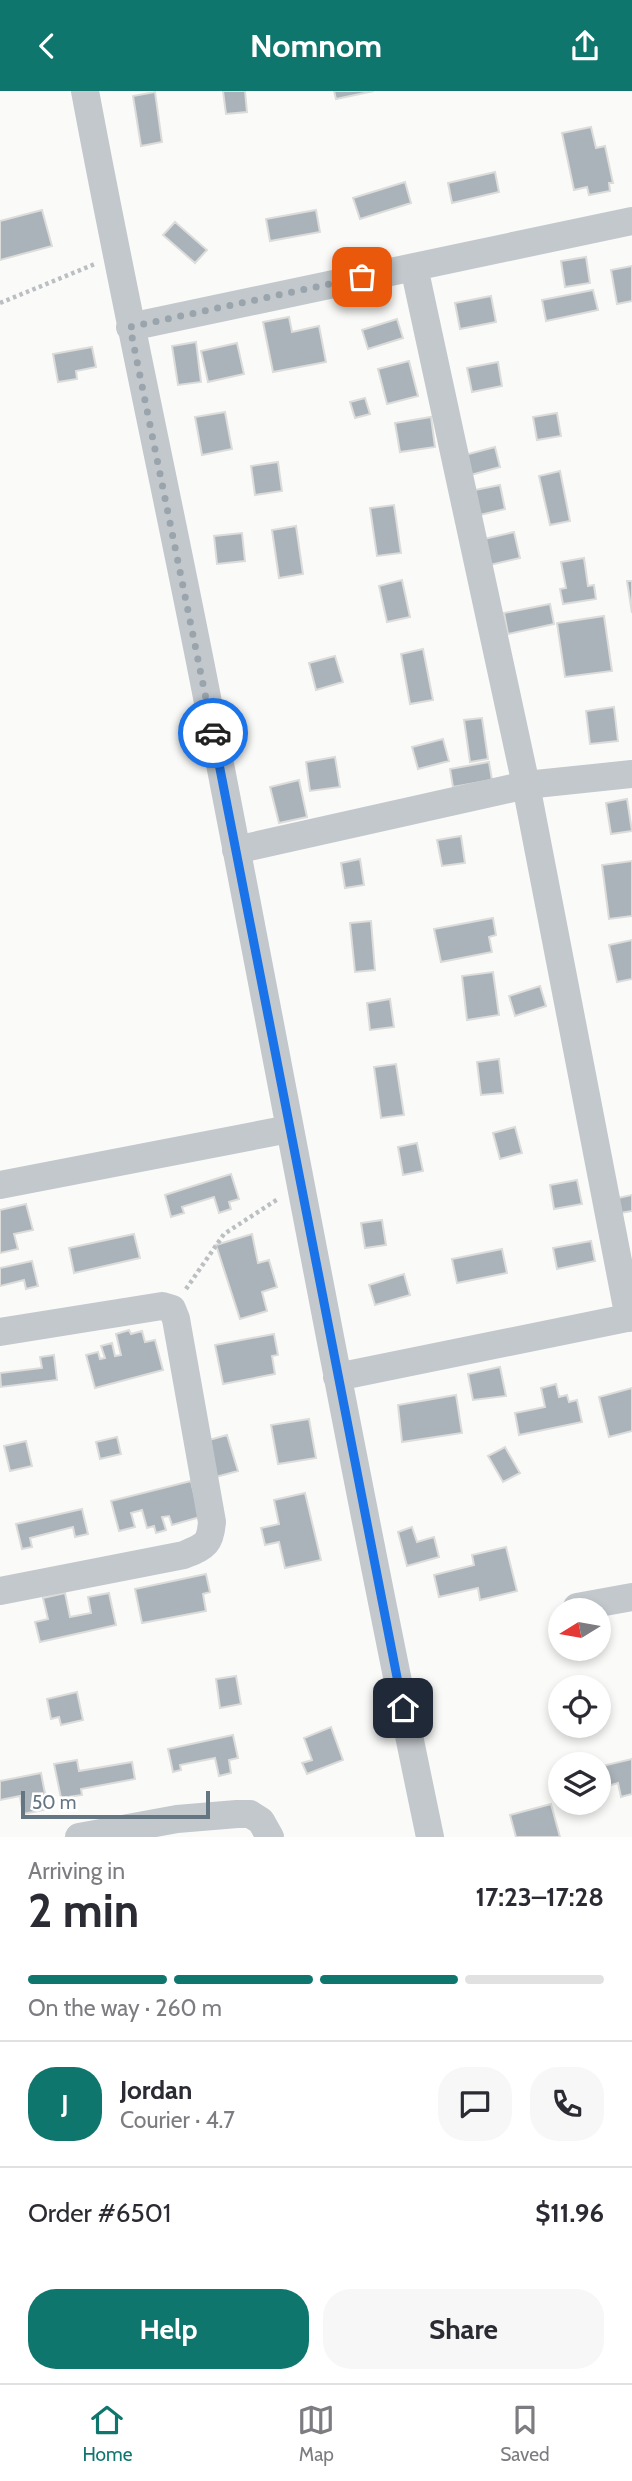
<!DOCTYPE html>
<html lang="en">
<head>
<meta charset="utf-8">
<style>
  :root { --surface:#fff; --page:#f7f7f7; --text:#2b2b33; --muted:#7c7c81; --line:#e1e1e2; --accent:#0f766e }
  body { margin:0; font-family:Cabin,sans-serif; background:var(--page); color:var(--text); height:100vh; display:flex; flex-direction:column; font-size:26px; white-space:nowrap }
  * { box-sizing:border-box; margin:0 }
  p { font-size:23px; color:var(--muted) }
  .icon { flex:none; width:38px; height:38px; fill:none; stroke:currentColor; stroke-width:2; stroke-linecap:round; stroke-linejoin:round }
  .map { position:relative; height:1746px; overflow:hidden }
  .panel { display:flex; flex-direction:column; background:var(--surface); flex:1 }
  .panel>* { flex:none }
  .needle { width:46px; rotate:259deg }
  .fabs { position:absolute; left:548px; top:1507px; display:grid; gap:14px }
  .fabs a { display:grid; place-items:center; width:63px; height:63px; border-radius:50%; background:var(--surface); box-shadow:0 4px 10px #0003; font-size:35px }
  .scale { position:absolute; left:21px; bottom:18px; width:189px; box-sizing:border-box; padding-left:7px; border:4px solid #657683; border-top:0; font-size:19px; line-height:24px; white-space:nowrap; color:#657683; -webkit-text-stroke:5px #fff; paint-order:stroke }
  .pin { position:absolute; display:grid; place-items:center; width:60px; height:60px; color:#fff; margin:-30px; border-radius:14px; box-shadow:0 4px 10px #0006 }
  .courier { position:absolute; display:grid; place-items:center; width:70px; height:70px; margin:-35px; border:5px solid #1a73e8; border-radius:50%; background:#fff; color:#222; box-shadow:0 2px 9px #0007 }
  .summary em { font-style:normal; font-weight:700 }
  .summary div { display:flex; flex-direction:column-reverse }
  .summary { display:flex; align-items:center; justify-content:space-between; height:119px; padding:0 28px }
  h1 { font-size:46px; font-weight:700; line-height:52px }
  .bar { display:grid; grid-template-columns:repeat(4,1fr); gap:10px 7px; align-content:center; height:84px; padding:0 28px }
  .bar i { height:9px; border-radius:5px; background:var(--line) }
  .bar .on { background:var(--accent) }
  .bar p { grid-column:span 4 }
  .line { display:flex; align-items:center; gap:18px; padding:0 28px; border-top:2px solid var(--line) }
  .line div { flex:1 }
  .round { display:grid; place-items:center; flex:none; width:74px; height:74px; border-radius:28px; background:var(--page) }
  .cta { display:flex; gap:14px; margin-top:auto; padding:14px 28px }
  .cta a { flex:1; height:80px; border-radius:28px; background:var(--accent); color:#fff; font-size:28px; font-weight:700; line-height:80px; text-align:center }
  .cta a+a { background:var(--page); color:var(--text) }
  header { display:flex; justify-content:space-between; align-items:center; height:91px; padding:0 28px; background:var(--accent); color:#fff; font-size:32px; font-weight:700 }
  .tab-bar { display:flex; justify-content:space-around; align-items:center; height:98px; border-top:2px solid var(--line); background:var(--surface); font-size:19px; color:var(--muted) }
  .tab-bar a { display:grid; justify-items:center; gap:4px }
  .tab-bar .on { color:var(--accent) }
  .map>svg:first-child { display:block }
  .building { fill:#aab3b9; stroke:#dcdcda; stroke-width:2 }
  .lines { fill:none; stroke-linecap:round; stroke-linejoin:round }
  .path { stroke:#bbbfc2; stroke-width:4.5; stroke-dasharray:3.5 3.5; stroke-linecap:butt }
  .street { stroke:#c3c8cc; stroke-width:28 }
  .done { stroke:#99a4ac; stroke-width:7; stroke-dasharray:0 12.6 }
  .route { stroke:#1a73e8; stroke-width:9 }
</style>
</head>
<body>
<header><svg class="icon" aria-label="back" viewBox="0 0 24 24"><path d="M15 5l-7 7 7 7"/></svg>Nomnom<svg class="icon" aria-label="share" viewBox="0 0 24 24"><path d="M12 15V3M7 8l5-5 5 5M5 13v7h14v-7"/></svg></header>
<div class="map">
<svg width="632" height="1746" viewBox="0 0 632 1746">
  <rect width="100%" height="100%" fill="#fafaf8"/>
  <!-- building -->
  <path class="building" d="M223,0H245L247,21L226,23Z
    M334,0H374L336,8Z
    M155,1L162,51L141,55L133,5Z
    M591,36L596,57L605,55L613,92H609L610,100L589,104L587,96L574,99L562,42Z
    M495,81L499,101L452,112L448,92Z
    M405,91L411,112L360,128L353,107Z
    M42,119L52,155L0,169V130Z
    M316,119L320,141L270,150L266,128Z
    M175,131L207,159L195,172L163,144Z
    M586,166L590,192L565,196L561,170Z
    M632,175V210L617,213L611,179Z
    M593,199L598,219L546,230L542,209Z
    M491,205L496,231L460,238L455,212Z
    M289,226L292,241L319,235L326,271L273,281L263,231Z
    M397,228L403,247L368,258L362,239Z
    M196,251L201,291L178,294L172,255Z
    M237,252L244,283L208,291L201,260Z
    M92,256L96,276L76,280L77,288L58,291L53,263Z
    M409,270L418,305L387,313L378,278Z
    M498,271L502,295L472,301L467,277Z
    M365,307L370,323L355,327L350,311Z
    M225,321L232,358L202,364L195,326Z
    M557,322L561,345L537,349L533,326Z
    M431,326L435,356L400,361L395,332Z
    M495,356L500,376L467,385L461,365Z
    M278,371L282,400L255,404L251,375Z
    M560,380L570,430L550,434L539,385Z
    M500,394L505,418L480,424L475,399Z
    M394,414L401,462L377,465L370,417Z
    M296,435L303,483L279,487L272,439Z
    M514,441L520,467L490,474L484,448Z
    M242,442L245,470L217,473L214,445Z
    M584,467L588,495L594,494L596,508L563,513L560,498L566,497L561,471Z
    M402,489L410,526L387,531L379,495Z
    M627,490H632V522Z
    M550,513L554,533L508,543L504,522Z
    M604,525L612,580L565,586L557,532Z
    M423,558L433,609L410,613L401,563Z
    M335,565L343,591L316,599L309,572Z
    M614,616L618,650L590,653L586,620Z
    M482,627L488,668L470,671L464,629Z
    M443,648L449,670L418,678L412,656Z
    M335,666L340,696L310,700L306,671Z
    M489,671L492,689L453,696L450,678Z
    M299,689L307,726L279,732L270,696Z
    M627,708L632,740L611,743L606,712Z
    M461,745L465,772L442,775L437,749Z
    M360,768L364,794L345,797L341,772Z
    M632,770V825L609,828L602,774Z
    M493,827L496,844L489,846L492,861L441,871L434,838Z
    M371,830L375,879L355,881L350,832Z
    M632,849V888L617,891L609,854Z
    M493,881L499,924L467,929L462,885Z
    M540,895L546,915L515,925L509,905Z
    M390,908L394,936L370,939L367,912Z
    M499,968L503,1002L481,1004L477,971Z
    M396,973L404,1024L381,1027L374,976Z
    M515,1036L522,1062L500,1068L493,1042Z
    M417,1052L423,1080L403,1084L398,1056Z
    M231,1083L239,1108L229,1111L231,1118L219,1122L214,1106L182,1116L184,1122L171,1126L165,1104Z
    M577,1089L582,1113L554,1118L550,1094Z
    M632,1104V1120L620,1122L618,1107Z
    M26,1113L33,1139L14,1143L18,1158L0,1162V1119Z
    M382,1129L386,1154L365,1157L361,1132Z
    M134,1143L140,1167L74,1182L69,1157Z
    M252,1143L258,1172L269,1169L277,1196L262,1201L267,1220L240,1228L216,1154Z
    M591,1150L595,1170L557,1178L553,1157Z
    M502,1158L507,1182L457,1192L452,1168Z
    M32,1170L38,1195L26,1198L24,1189L0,1195V1177Z
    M404,1183L410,1204L375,1214L369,1194Z
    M129,1239L131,1243L142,1240L145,1251L155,1249L163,1279L95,1297L86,1264L98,1261L100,1268L105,1267L101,1255L112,1252L115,1265L121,1264L116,1243Z
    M274,1243L278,1264L272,1265L275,1283L223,1293L215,1254Z
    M54,1264L57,1289L1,1296L0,1282L42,1277L40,1266Z
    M500,1276L506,1305L473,1309L468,1283Z
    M556,1293L559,1306L567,1304L569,1311L577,1309L582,1331L519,1344L515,1322L545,1316L541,1297Z
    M632,1297V1340L609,1346L599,1306Z
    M456,1304L462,1342L402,1351L398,1314Z
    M309,1328L316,1367L278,1373L271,1334Z
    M227,1344L238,1380L212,1387L202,1351Z
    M117,1346L121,1363L100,1368L96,1351Z
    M26,1350L32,1375L10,1380L4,1355Z
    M505,1356L520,1382L503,1391L488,1365Z
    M191,1390L200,1426L172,1434L169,1425L162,1426L166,1439L156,1442L154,1435L147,1437L142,1419L131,1422L135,1436L119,1440L111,1410Z
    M305,1402L321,1469L285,1477L279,1451L265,1454L261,1437L279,1433L274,1409Z
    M82,1418L88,1443L75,1446L73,1436L30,1447L32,1456L22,1458L16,1433Z
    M412,1436L417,1451L434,1446L439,1466L407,1475L398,1441Z
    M506,1456L517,1500L480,1509L478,1497L439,1506L434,1484L474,1474L472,1464Z
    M206,1483L210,1501L203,1503L206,1520L142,1532L135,1498Z
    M65,1502L70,1526L91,1522L88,1506L109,1502L116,1534L40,1551L35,1531L48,1528L43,1507Z
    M236,1585L241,1613L220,1617L216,1588Z
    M77,1601L83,1629L61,1634L59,1626L51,1628L47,1608Z
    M331,1636L343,1669L307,1683L302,1672L312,1669L304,1647Z
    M233,1644L238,1667L229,1669L231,1682L219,1685L215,1667L180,1674L181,1679L173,1681L168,1658Z
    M632,1668V1703L621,1706L618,1692L598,1698V1676Z
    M77,1669L79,1680L132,1671L135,1688L81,1698L82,1704L61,1707L54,1673Z
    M41,1682L48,1718L23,1723L20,1705L0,1709V1690Z
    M551,1713L560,1746H516L510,1724Z"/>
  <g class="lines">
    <!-- path -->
    <path class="path" d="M0,212L95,173
      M186,1198L224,1143L278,1108"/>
    <!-- street -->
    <path class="street" d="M85,0C122,199 166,397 205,596C280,979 350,1364 430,1746
      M414,176L526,694L629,1227
      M130,236L632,130
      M236,759L526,694L632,683
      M0,1094L289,1038
      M0,1241L162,1215L172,1218L176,1228L212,1431C210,1454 205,1455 184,1464L0,1500
      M337,1286L632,1226
      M577,1516L632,1506
      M79,1746L177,1728L237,1723H250L261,1730L270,1746"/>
  </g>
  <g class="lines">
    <!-- done -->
    <path class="done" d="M213,642L130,236L362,186"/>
    <!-- route -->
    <path class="route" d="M213,642L403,1617"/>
  </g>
</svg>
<div class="fabs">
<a><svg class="needle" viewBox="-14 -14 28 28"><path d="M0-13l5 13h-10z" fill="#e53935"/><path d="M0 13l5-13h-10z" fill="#7c7c81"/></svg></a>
<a><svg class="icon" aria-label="locate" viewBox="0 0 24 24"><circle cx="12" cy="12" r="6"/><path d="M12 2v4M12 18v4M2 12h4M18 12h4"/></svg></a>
<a><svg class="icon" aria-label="layers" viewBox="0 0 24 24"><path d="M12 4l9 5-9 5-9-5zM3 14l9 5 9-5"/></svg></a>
</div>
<div class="scale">50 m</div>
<div class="pin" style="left:362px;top:186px;background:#ea580c"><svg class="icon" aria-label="bag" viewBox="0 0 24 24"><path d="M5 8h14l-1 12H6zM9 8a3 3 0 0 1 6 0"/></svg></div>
<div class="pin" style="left:403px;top:1617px;background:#1f2937"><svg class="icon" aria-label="home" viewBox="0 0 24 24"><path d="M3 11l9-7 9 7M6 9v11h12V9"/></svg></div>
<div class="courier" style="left:213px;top:642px"><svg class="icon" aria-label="car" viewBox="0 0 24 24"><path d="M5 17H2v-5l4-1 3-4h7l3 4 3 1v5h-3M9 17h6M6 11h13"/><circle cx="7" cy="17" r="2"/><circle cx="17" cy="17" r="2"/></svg></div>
</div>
<section class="panel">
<div class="summary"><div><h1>2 min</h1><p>Arriving in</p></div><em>17:23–17:28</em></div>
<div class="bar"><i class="on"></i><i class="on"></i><i class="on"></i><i></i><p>On the way · 260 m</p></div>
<div class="line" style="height:126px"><b class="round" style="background:var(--accent);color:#fff">J</b><div><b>Jordan</b><p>Courier · 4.7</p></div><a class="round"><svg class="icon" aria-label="chat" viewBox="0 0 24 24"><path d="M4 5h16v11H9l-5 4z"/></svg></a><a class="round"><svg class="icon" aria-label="phone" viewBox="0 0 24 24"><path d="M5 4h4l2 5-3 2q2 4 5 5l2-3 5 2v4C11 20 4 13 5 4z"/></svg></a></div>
<div class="line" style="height:91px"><div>Order #6501</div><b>$11.96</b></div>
<div class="cta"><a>Help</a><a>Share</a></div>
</section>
<nav class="tab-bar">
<a class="on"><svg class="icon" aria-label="home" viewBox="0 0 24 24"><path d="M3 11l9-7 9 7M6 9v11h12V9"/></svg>Home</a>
<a><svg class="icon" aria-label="map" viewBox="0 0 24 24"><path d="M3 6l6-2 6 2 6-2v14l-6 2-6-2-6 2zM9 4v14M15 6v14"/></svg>Map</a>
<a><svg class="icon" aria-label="saved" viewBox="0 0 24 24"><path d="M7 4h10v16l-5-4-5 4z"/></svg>Saved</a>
</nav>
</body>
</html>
